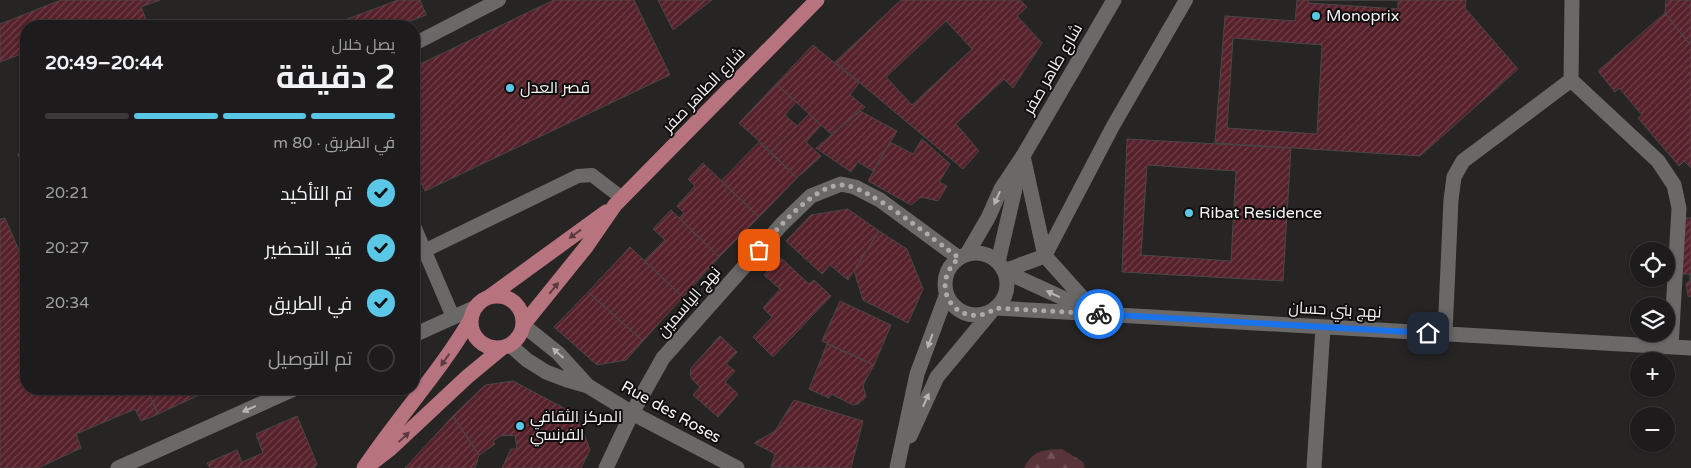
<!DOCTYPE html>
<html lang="ar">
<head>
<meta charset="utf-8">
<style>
  :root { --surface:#1d1b1b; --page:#252424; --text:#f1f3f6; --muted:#a0a1a3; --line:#3b393a; --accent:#5bc7e7 }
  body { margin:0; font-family:"Varela Round",Cairo,sans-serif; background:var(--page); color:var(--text); direction:rtl; height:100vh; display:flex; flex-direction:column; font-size:19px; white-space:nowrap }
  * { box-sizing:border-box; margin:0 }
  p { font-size:16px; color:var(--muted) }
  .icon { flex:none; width:28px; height:28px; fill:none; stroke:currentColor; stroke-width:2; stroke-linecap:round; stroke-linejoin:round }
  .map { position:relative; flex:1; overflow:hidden; direction:ltr }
  .sheet { position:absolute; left:20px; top:20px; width:400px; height:375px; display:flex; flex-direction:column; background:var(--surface); border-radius:20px; box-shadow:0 1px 4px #0004,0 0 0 1px var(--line); direction:rtl }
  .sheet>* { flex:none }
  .buttons { position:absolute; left:1630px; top:242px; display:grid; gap:10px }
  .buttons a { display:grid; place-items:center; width:45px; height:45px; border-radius:50%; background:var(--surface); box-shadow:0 1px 4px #0004,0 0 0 1px var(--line); font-size:25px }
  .pin { position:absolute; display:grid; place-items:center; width:42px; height:42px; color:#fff; margin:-21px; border-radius:10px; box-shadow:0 2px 8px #0006 }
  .courier { position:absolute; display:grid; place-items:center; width:50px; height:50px; margin:-25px; border:4px solid #1a73e8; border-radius:50%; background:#fff; color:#222; box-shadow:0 1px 6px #0007 }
  .overview em { font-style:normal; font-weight:700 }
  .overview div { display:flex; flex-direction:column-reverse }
  .overview { display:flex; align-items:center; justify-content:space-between; height:85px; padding:0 25px }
  h1 { font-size:32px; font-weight:700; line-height:38px }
  .bar { display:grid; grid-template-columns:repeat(4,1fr); gap:8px 5px; align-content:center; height:60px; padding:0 25px }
  .bar i { height:6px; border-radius:4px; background:var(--line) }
  .bar .current { background:var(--accent) }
  .bar p { grid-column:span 4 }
  ol { padding:0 25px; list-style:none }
  li { display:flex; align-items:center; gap:15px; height:55px }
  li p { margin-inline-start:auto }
  li .icon { padding:5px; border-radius:50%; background:var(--accent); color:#111; stroke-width:4 }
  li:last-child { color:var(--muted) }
  li i { width:28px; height:28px; border:2px solid var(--line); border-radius:50% }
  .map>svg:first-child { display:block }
  .forest { fill:url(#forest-firs) }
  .building { fill:url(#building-hatch); stroke:#4a4747; fill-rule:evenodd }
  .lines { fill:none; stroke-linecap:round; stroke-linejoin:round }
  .lane { stroke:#6b6868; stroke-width:14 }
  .street { stroke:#6b6868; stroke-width:15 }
  .secondary { stroke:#6b6868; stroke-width:15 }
  .primary { stroke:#b7747f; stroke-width:15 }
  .oneway { fill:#b6b4b4 }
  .oneway2 { fill:#5b3b40 }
  .done { stroke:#acaaaa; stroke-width:5; stroke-dasharray:0 9 }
  .route { stroke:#1a73e8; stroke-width:6 }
  .poi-dot { fill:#5bc7e7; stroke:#0f0d0d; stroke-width:2 }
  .labels { text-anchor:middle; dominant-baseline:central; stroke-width:4; stroke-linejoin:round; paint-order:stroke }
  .poi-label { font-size:16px; fill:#f4f2f2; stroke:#0f0d0d; text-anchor:start }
  .street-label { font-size:16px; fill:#f4f2f2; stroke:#0f0d0d }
</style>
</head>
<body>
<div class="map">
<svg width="1691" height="468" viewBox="0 0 1691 468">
  <defs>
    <pattern id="forest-firs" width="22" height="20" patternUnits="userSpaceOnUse" patternTransform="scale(1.25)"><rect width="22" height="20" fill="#583339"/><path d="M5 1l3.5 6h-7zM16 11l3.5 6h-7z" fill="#715156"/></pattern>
    <pattern id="building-hatch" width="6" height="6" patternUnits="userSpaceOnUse" patternTransform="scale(1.25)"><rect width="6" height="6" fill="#56212b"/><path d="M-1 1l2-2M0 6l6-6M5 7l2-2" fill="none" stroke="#6f424a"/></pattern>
  </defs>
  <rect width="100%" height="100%" fill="#272424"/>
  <!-- forest -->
  <path class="forest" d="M1062,449L1083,462L1085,468H1024C1033,450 1043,450 1062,449Z"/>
  <!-- building -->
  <path class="building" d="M61,0H160L141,7L148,24L141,26H106L104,21L90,26H26V52L0,62V24Z
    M398,0H420L426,15L397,26H329Z
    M554,0H634L670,75L425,191L414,167V67Z
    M658,0H712L673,30Z
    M901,0H1020L1027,7L1017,16L1042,43L1013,88L1004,79L956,124L979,151L963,169L835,62ZM946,21L972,49L912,105L886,77Z
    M1297,0H1466L1465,8L1518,69L1420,156L1215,143L1225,16L1295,21Z
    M1309,0H1398V9L1308,3Z
    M1666,0H1691V42H1688L1665,13Z
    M1665,13L1688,42H1691V168L1684,161L1679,166L1638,118L1642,115L1619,88L1615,92L1598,71Z
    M1233,38L1322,45L1317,134L1227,128Z
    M813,45L859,83L850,95L865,107L831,134L776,84Z
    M776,84L796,102L785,115L797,126L771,152L739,123Z
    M860,111L897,131L873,171L858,162L851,172L816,148Z
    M809,114L821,125L806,142L821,156L797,178L771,152Z
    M922,139L950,164L939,182L947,186L938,201L921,197L911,205L868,181L890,142L913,154Z
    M1127,139L1291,148L1283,281L1122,272Z
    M759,142L797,178L759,217L721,181Z
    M26,151V177L18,154Z
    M703,163L759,217L719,257L679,218L684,213L677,206L695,186L688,179Z
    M1147,165L1236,171L1231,261L1141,255Z
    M848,209L879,231L848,280L830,265L822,274L786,241L811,215Z
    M671,210L719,257L683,297L644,261L665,240L653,229Z
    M5,218L26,267V389H57L61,397L81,389H147L158,414L141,421L135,409L76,434L81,448L38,468H0V219Z
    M1683,218H1691V297L1688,296L1686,284L1690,280V274H1681Z
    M879,231L907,249L923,289L908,323L863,300L854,271Z
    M630,247L683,297L643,341L588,292Z
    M781,258L809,284L814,280L831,296L773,357L753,337L772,317L763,308L780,289L764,275Z
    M588,292L643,341L626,360L597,365L554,327Z
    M840,301L891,325L874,365L822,341Z
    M720,336L737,352L726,364L735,371L725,382L738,394L718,417L693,395L700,387L692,379L690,374L691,368Z
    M827,344L874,365L863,385L866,397L858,404L853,405L831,394L829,398L809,389Z
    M513,381L577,415L590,450L581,468H502L511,449H517L515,435L500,436L493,441L495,444L479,455L453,416L485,385Z
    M147,389H212L158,414Z
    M794,400L863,421L851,468L771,467L775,454L754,443L775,431Z
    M297,416L317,464L314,468H210L207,463L237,450L242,462L263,453L256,434Z
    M453,416L479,455L475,468H405Z"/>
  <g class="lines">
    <!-- lane -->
    <path class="lane" d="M414,44L499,0
      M414,226L453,317
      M424,251L578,176L592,175L622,198
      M1045,256L1113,126L1186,0"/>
    <!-- street -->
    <path class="street" d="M1572,0L1571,80L1658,161L1674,185L1679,208L1671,347
      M1023,156L1045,256L1097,314
      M1004,271L1089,310
      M1004,271L1045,256
      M996,308L1691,348
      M523,325L558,353L588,386
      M1445,334L1451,200L1454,177L1463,161L1571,80
      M414,335L476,307
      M510,345L527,360L546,372L567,380L588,386L632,413L737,468
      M118,468L294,389
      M606,468L632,413L663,358L782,224L811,196L841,184L855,187L880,200L959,258
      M1314,468L1323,327"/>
    <!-- secondary -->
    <path class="secondary" d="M945 284a31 31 0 1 1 62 0a31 31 0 1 1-62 0Z
      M967,254L988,218L1001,189L1023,156L1114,0
      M998,262L1020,167
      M910,436L937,377L991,312
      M897,468L917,374L946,296"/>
    <!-- primary -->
    <path class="primary" d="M471 322a26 26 0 1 1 52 0a26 26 0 1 1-52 0Z
      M489,297L606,212
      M523,325L586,247L615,205L817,0
      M373,462L390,449L467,377L502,348
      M364,468C398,417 440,372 471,319"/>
  </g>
  <!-- one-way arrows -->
  <defs><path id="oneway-solid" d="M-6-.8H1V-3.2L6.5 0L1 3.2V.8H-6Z" transform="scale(1.25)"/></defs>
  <g class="oneway">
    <use href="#oneway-solid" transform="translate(997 198) rotate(114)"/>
    <use href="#oneway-solid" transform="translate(1053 294) rotate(-155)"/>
    <use href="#oneway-solid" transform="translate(930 341) rotate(110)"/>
    <use href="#oneway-solid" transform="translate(558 353) rotate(-138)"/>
    <use href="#oneway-solid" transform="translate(926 400) rotate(-66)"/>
    <use href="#oneway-solid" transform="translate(249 409) rotate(156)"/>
  </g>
  <g class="oneway2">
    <use href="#oneway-solid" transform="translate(575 234) rotate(144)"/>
    <use href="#oneway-solid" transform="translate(554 288) rotate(-51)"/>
    <use href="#oneway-solid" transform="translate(445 360) rotate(125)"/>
    <use href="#oneway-solid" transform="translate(404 437) rotate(-43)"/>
  </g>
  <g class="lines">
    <!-- done -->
    <path class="done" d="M759,250C776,230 815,184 842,185C868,185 935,241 959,258C924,289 962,333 996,308L1099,314"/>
    <!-- route -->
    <path class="route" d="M1099,314L1428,333"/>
  </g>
  <!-- markers -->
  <g class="poi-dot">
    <circle cx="1316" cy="16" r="5"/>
    <circle cx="510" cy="88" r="5"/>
    <circle cx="1189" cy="213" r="5"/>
    <circle cx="520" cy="426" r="5"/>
  </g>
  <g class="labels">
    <!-- poi labels -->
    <g class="poi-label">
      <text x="1326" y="16">Monoprix</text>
      <text x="520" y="88">قصر العدل</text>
      <text x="1199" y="213">Ribat Residence</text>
      <text x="530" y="417">المركز الثقافي<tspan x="530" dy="18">الفرنسي</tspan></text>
    </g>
    <!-- street labels -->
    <g class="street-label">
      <text transform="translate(1053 69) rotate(-60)">شارع طاهر صفر</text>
      <text transform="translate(704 90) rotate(-46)">شارع الطاهر صفر</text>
      <text transform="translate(689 302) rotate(-49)">نهج الياسمين</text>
      <text transform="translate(1335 310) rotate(3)">نهج بني حسان</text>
      <text transform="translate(671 412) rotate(29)">Rue des Roses</text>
    </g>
  </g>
</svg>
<div class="buttons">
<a><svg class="icon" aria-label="locate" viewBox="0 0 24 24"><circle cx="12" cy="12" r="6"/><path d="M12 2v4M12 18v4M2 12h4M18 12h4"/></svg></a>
<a><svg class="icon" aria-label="layers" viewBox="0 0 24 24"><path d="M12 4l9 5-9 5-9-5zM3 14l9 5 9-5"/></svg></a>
<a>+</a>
<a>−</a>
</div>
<div class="pin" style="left:759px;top:250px;background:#ea580c"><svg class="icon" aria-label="bag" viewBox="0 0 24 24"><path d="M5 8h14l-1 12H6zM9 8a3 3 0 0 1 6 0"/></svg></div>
<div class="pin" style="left:1428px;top:333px;background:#1f2937"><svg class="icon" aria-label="home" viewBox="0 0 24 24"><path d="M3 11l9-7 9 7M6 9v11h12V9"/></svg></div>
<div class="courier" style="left:1099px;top:314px"><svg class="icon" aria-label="bike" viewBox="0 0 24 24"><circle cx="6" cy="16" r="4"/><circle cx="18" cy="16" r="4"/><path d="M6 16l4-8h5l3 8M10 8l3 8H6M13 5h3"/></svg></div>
<section class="sheet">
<div class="overview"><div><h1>2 دقيقة</h1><p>يصل خلال</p></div><em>20:44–20:49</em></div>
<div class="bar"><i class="current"></i><i class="current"></i><i class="current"></i><i></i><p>في الطريق · 80 m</p></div>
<ol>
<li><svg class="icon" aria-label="check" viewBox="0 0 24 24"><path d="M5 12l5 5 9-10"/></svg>تم التأكيد<p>20:21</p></li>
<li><svg class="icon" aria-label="check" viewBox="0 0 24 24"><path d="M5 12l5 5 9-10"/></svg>قيد التحضير<p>20:27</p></li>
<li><svg class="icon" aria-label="check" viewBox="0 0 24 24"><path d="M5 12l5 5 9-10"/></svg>في الطريق<p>20:34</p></li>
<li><i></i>تم التوصيل</li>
</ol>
</section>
</div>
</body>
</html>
